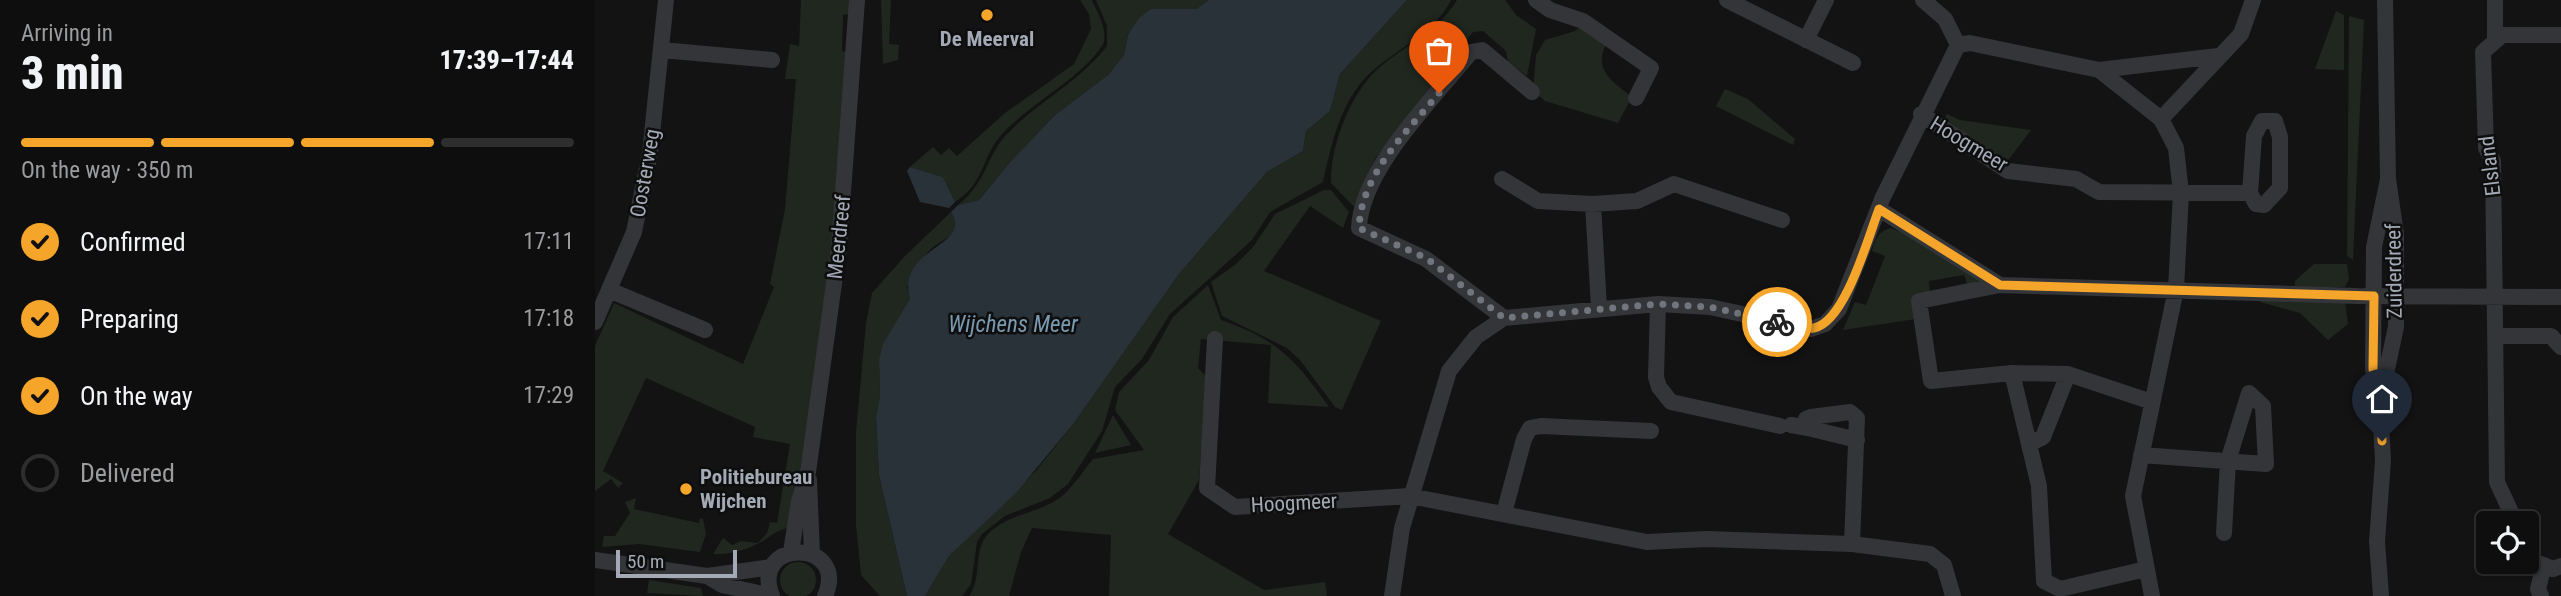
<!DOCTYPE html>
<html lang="en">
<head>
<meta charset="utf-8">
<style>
  :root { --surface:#0e0e0f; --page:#171718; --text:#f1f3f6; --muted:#9b9c9e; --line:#2e2e2f; --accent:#f5a52a }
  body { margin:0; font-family:"Roboto Condensed",sans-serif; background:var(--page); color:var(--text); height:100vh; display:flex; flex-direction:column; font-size:26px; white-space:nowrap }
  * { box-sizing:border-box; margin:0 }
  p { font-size:23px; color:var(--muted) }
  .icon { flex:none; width:38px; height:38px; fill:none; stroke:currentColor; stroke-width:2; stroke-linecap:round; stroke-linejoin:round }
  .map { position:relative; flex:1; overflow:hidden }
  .sheet { display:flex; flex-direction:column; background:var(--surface); width:595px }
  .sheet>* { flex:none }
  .buttons { position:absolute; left:1881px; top:511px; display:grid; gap:14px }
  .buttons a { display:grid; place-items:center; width:63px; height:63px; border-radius:7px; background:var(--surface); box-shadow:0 2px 5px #0004,0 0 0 2px var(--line); font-size:35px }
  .scale { position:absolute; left:21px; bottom:18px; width:121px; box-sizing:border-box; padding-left:7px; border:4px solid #a4aab5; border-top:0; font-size:19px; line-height:24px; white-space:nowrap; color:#a4aab5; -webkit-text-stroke:5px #0e0e0f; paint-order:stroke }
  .pin { position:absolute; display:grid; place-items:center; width:60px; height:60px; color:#fff; margin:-72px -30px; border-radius:50% 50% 50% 0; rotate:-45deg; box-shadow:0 0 7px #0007 }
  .pin .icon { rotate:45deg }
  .courier { position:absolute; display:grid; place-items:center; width:70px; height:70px; margin:-35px; border:5px solid #f5a52a; border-radius:50%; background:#fff; color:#222; box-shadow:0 2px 9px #0007 }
  .summary em { font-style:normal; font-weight:800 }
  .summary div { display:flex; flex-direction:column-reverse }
  .summary { display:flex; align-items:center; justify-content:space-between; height:119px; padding:0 21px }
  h1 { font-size:46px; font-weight:800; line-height:52px }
  .bar { display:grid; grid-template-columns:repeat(4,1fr); gap:10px 7px; align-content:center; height:84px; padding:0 21px }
  .bar i { height:9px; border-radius:5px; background:var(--line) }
  .bar .current { background:var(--accent) }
  .bar p { grid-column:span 4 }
  ol { padding:0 21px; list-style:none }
  li { display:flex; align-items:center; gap:21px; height:77px }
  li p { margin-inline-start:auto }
  li .icon { padding:7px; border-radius:50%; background:var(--accent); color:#111; stroke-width:4 }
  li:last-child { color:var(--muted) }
  li i { width:38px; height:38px; border:4px solid var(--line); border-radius:50% }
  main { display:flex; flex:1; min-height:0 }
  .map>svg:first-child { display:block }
  .green { fill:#1f271f }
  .water { fill:#293238 }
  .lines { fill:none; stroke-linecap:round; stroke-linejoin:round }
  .minor { stroke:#343539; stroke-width:16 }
  .done { stroke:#71757d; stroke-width:7; stroke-dasharray:0 12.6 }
  .route { stroke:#f5a52a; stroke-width:9 }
  .poi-dot { fill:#f5a52a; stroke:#0e0e0f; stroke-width:2.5 }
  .labels { text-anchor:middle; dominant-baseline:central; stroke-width:5; stroke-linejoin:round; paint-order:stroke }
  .poi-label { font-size:21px; font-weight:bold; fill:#a4aab5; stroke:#0e0e0f }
  .street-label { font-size:21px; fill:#a4aab5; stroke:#0e0e0f }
  .water-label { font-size:23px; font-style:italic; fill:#7a9ab1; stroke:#0e0e0f }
</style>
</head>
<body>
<main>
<section class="sheet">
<div class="summary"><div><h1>3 min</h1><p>Arriving in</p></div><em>17:39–17:44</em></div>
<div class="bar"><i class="current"></i><i class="current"></i><i class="current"></i><i></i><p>On the way · 350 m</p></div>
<ol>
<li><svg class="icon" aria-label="check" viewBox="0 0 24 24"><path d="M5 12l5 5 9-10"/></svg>Confirmed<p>17:11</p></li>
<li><svg class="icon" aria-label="check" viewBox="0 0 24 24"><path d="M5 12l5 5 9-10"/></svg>Preparing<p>17:18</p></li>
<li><svg class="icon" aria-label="check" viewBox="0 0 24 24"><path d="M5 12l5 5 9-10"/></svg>On the way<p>17:29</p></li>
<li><i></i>Delivered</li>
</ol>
</section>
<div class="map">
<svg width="1966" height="596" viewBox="0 0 1966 596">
  <rect width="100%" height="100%" fill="#131314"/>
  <!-- green -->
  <path class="green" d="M206,0H254V14L248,15L247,51L251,52C245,142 239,233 228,323C219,391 207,460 195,528C182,529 177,536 166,542C152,550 133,555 118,554L128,538L137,545L146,541L163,543L172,533L175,522L182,523L195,444L158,437L160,427L51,378L8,471L28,483L23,488L16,479L0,491V346L19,303L148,364L179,287L175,284L190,209L201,79H190L195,44L204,46Z
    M286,0H296L294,44L304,45L303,60L288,64Z
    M485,0H497C502,12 515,33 507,46C486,78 435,104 408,133C385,158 392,181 360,202L348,177L315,167L338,147L346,155L354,148L362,156L410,113L479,64L496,29L494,14Z
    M501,0H614L601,9H556L533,35L529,55L513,75L460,115L415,162L384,200L363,205C394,180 390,155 415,131C445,101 486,80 512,46V26Z
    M812,0H856C840,33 799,50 773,75C745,103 736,146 728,182L675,212L657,240L575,314L547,359L520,387L507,431L473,484L455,498L410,516L387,534L382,542L376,584L367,596H330L354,556L440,472L479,423L584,274L672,172L708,151L711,131L735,111L745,74Z
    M862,0H910L921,15L941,29L932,76L913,62L911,51L888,31L878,32L780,159L759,207L736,183C735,149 752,104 774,78C800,48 838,39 862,0Z
    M1741,11L1749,15V70L1720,69Z
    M1754,16L1769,20L1758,260L1752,256Z
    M987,25L1011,45C997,70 1020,83 1037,97L1023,123L950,101L938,91L941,55L950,40L980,31Z
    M1130,89L1153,99L1200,139L1198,145L1121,106Z
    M1352,114L1365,120L1436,130L1411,163L1349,120Z
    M729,190H736L754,212L748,228L715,206L669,271L786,321L747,410L740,407L705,360L692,348L627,316L616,282L641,264L658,247L680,214Z
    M356,212C372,235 347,238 336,249C326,259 319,275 312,287L315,299L284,360L285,396L281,417L284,475L312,596H285L266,575L261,525V432L271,323L277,293L310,256Z
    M1295,228L1312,234L1388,284L1373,287L1369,275L1334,281L1335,294L1321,319L1248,330L1260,302L1271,305L1290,256L1277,251C1280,239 1283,232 1295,228Z
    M1719,264H1752L1754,279L1750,287H1700V281Z
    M613,285L626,320C682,339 701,360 734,407L673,403L676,345L606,339L603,368L612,377L604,480L573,534L669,590L730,582L732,596H514L516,535L437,528L426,552L414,596H374C388,578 377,551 393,534C414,513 443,514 466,497C478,487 488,471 498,459L549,450L520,410L524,392L554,360L578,317Z
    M1665,299L1750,301L1753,324L1733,340L1705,313L1665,302Z
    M518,415L536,445L500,453Z
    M41,498L39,509L104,523L105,518L108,519L111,534L105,552L44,544L7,547L9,536H20L35,513L30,502Z
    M185 580a18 18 0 1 1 36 0a18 18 0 1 1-36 0Z
    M54,580L106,588L108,596L52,593Z"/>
  <!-- water -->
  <path class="water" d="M614,0H812L745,74L735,111L711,131L708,151L672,172L584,274L479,423L421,493L354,556L330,596H312L284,475L281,417L285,396L284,360L288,344L315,299C300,247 379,247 356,212L363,205L384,200L415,162L460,115L513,75L529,55L533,35L544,18L556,9H601Z
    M315,167L348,177L360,202L354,208L325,202L312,171Z"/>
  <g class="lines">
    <!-- minor -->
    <path class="minor" d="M941,0L955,10L988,21L1056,68L1041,98
      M1132,0L1258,63
      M1328,0L1350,19L1363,45
      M1900,39V0
      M1211,40L1231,0
      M1363,45L1375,43L1504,70L1566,119L1581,148L1586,193L1581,289L1538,496L1557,596
      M67,50L177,60
      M1504,70L1623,56
      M1326,114L1413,171L1481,179L1504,192L1655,193L1659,136L1667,121H1680L1685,137V188L1669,205L1661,204L1655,193
      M1566,119L1646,34L1658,0
      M907,179L943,201L998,204L1042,201L1079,184L1187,220
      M998,204L1004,307
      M1284,209L1405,285L1762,296L1966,297
      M1405,285L1324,301L1336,381L1417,373L1473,374L1557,402
      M14,290L110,330
      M1063,304L1061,377L1064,387L1076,402L1185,426
      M909,318L831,259L764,228C766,169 840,97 876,52L887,50L937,92
      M0,322L39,232L55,153L71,0
      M1902,336H1956L1966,347
      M620,339L612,488L640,507L815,496L1052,542L1111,539L1257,544L1335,554L1349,565L1358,596
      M1417,373L1444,486L1449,581L1465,589L1551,569
      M1786,397L1801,327V234L1793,179L1790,0
      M1196,425L1213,428L1211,419L1216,417L1255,412L1262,418L1257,544
      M1213,428L1262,440
      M1436,443L1448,437L1473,374
      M1546,455L1671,464L1668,406L1654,393L1633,461L1629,533
      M214,480L217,554
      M909,513L929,439L935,428L946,426L1056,431
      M1921,523L1902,482L1898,161L1891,148L1888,52L1907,35H1966
      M1932,548L1938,561L1958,569L1966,566
      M196,552L204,501L213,472L244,247L262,0
      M0,560L112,576L177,567
      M112,576L127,585L177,596
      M177,596C154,537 255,539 230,596
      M797,596L807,528L854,371L881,337L909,318L1063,304L1115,307L1216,329L1230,324L1244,309L1288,197L1363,45
      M1786,596L1782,541L1788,461L1785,402L1778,369L1779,247L1793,179
      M1946,596L1943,589L1949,565"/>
  </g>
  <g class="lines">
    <!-- done -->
    <path class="done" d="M844,93C812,132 766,174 764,228L831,258L909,318L1063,304L1115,307L1182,322"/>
    <!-- route -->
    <path class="route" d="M1182,322C1192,324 1208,330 1219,328C1250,322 1273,238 1284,209L1405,285L1779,296L1778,369L1785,402L1787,441"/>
  </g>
  <!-- markers -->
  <g class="poi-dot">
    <circle cx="392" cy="15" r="7"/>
    <circle cx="91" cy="489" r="7"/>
  </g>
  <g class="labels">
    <!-- poi labels -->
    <g class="poi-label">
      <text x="392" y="39">De Meerval</text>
      <text x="105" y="477" text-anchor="start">Politiebureau<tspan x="105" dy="24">Wijchen</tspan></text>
    </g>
    <!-- street labels -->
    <g class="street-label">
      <text transform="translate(1374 144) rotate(31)">Hoogmeer</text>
      <text transform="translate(1895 166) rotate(-97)">Elsland</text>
      <text transform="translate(50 173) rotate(-80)">Oosterweg</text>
      <text transform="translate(244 237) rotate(-84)">Meerdreef</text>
      <text transform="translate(1799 271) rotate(-91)">Zuiderdreef</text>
      <text transform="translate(699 503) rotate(-3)">Hoogmeer</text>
    </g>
    <!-- water labels -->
    <g class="water-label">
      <text x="418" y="324">Wijchens Meer</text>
    </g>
  </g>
</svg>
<div class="buttons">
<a><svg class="icon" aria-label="locate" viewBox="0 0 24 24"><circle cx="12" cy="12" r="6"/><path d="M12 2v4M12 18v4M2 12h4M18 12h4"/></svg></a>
</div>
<div class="scale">50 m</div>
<div class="pin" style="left:844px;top:93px;background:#ea580c"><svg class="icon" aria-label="bag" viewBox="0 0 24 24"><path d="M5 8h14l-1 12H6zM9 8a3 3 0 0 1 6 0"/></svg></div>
<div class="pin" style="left:1787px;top:441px;background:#1f2937"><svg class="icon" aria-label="home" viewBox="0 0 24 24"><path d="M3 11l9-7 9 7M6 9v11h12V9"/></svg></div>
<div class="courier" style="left:1182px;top:322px"><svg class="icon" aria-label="bike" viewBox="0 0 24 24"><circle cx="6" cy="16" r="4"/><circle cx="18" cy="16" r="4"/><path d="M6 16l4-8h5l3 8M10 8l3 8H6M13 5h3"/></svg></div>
</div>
</main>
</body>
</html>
